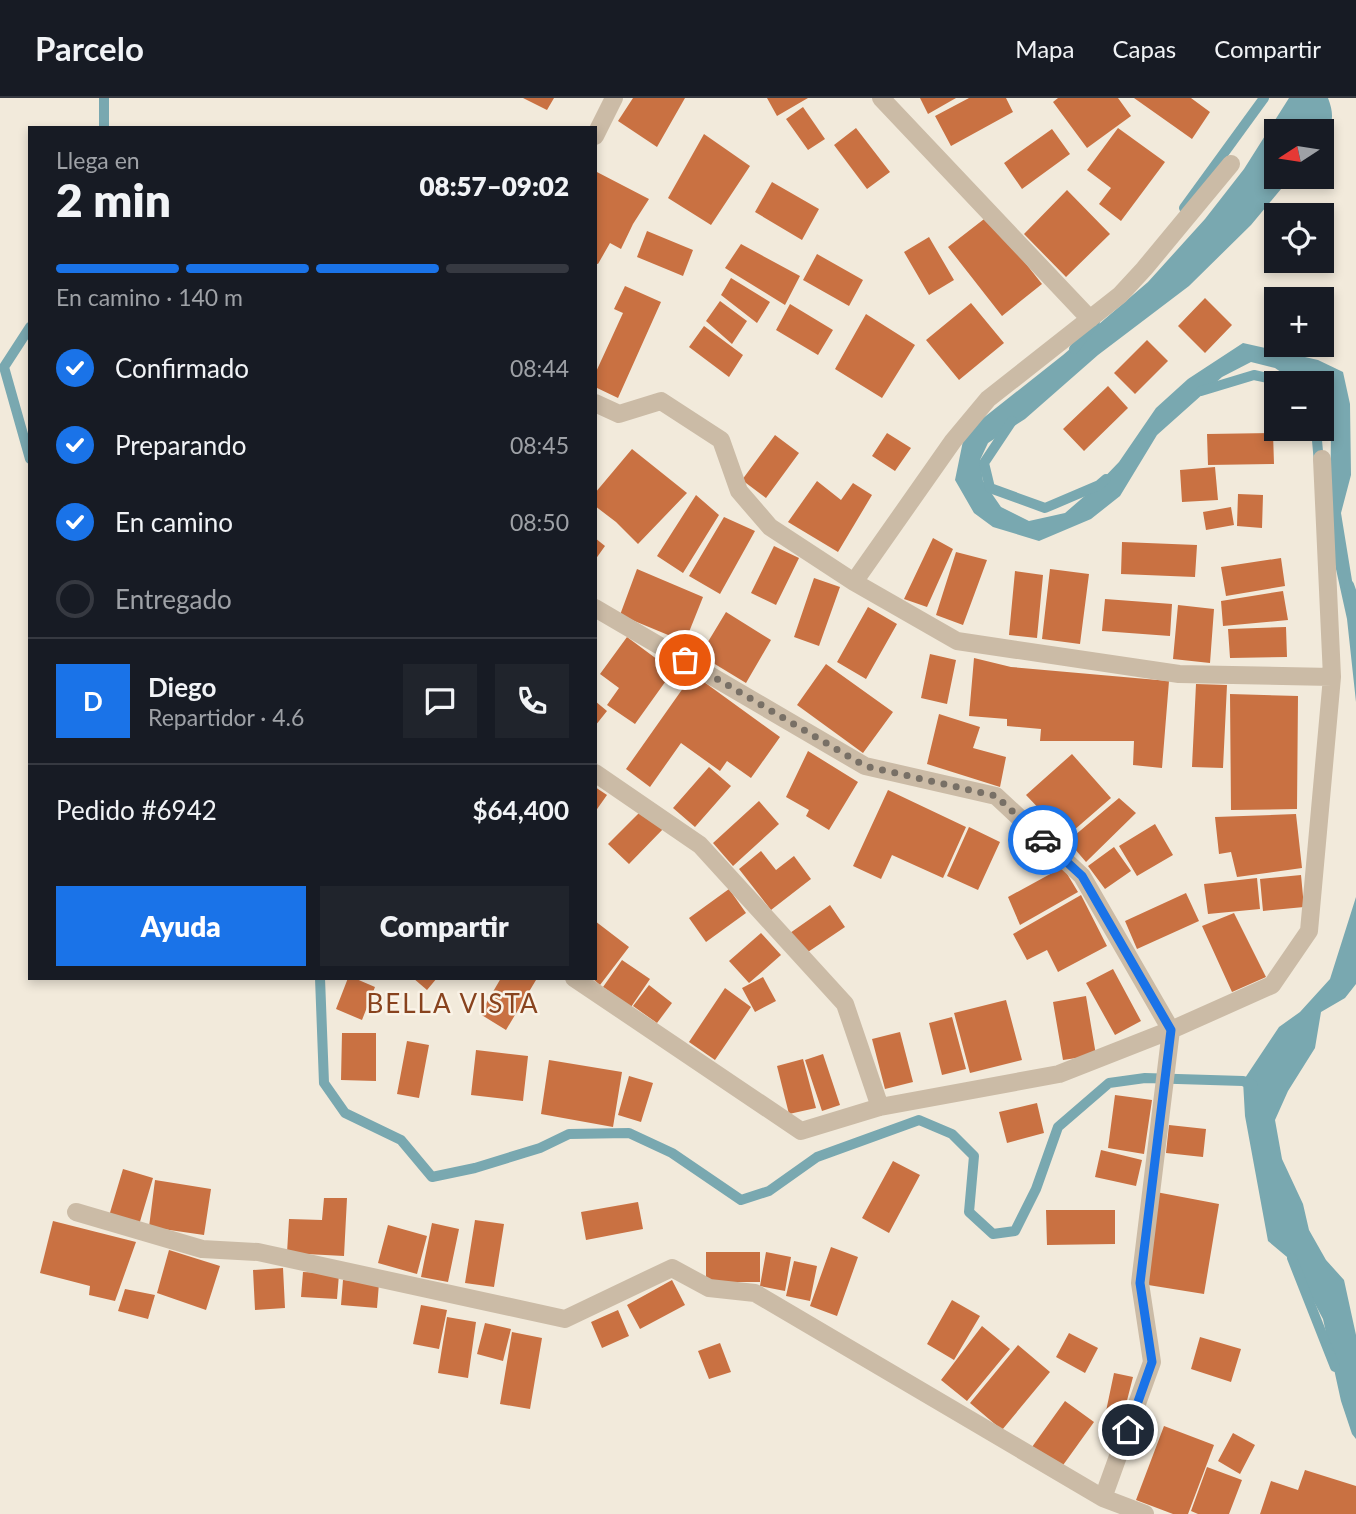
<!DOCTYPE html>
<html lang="es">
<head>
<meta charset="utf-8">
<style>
  :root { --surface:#171b24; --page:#20242c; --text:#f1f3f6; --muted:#9ea1a6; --line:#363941; --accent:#1a73e8 }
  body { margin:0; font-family:Lato,sans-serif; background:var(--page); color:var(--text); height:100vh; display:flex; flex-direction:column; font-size:26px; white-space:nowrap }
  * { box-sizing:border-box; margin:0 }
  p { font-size:23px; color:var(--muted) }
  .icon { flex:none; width:38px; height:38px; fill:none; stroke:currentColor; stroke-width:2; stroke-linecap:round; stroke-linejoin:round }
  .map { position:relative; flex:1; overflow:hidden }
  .drawer { position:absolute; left:28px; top:28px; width:569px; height:854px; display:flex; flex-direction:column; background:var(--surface); border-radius:0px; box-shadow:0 4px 10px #0003 }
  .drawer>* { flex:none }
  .needle { width:46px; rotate:258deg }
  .controls { position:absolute; left:1264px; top:21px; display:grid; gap:14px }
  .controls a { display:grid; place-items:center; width:70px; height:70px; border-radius:0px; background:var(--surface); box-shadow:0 4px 10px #0003; font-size:35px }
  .pin { position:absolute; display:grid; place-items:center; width:60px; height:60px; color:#fff; margin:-30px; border:4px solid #fff; border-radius:50%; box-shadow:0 2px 7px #0007 }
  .courier { position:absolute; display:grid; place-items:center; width:70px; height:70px; margin:-35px; border:5px solid #1a73e8; border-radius:50%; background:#fff; color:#222; box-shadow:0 2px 9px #0007 }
  .head em { font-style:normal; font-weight:800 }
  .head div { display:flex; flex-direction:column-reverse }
  .head { display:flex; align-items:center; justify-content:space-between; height:119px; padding:0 28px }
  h1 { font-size:46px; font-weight:800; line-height:52px }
  .bar { display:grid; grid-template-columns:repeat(4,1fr); gap:10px 7px; align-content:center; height:84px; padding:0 28px }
  .bar i { height:9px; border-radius:5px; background:var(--line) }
  .bar .current { background:var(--accent) }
  .bar p { grid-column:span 4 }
  .line { display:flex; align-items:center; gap:18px; padding:0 28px; border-top:2px solid var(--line) }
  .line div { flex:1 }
  .round { display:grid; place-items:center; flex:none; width:74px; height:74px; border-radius:0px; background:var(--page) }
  ol { padding:0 28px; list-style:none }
  li { display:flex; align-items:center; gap:21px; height:77px }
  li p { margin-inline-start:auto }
  li .icon { padding:7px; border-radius:50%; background:var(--accent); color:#fff; stroke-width:4 }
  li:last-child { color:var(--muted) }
  li i { width:38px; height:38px; border:4px solid var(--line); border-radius:50% }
  .primary-button { display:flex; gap:14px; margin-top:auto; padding:14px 28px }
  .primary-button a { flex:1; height:80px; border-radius:0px; background:var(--accent); color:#fff; font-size:28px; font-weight:800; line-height:80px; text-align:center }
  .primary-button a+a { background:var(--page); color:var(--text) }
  header { display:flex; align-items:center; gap:42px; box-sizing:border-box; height:98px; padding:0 35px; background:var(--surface); border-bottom:2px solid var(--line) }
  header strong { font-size:33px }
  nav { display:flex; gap:38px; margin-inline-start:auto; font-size:24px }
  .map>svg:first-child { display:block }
  .water { fill:#79a8b0 }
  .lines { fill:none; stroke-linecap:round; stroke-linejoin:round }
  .stream { stroke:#79a8b0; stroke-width:10 }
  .building { fill:#c97142 }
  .minor { stroke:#cbbba6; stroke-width:18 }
  .done { stroke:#787066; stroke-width:7; stroke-dasharray:0 12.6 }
  .route { stroke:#1a73e8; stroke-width:9 }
  .labels { text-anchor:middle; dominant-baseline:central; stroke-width:5; stroke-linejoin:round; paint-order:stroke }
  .neighbourhood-label { font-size:26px; letter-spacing:2px; fill:#88431e; stroke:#faf3e7 }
</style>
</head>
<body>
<header>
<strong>Parcelo</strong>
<nav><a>Mapa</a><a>Capas</a><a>Compartir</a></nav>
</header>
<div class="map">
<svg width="1356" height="1416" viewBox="0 0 1356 1416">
  <rect width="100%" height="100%" fill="#f2eadb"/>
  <!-- water -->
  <path class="water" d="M1289,0H1328C1335,18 1333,28 1321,42V33H1276V79H1291L1251,127L1189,188L1098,257L1025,321L988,345L980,362L983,383L1001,409L1029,423L1065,415L1094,390L1119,364L1156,310L1188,281L1243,245L1318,262L1343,274L1350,306L1351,377L1341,415L1356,507V604L1347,521L1330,444L1331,330L1321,306V285H1297L1275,270L1251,264L1222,279L1157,337L1120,398L1091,421L1039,443L993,429L974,415L955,382L963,343L977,325L1063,257L1148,184L1205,121L1244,71Z
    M1356,799V886L1345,900L1321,914L1315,950L1288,993L1275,1022L1282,1061L1303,1106L1309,1132L1326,1162L1344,1182L1356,1237V1341L1352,1336L1341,1303L1323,1221L1293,1164L1268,1143L1245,1018L1243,983L1279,929L1300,914L1330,881Z"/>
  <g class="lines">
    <!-- stream -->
    <path class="stream" d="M104,0V30
      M1184,110L1264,0
      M30,229L4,269L30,361
      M1074,251L1095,224
      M1201,293L1254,277L1291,285
      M1012,323L984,365L990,390L1045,410L1099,387L1106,381
      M1316,331L1319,365
      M1349,487L1356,507
      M320,880L324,985L345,1015L401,1042L432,1079L475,1070L540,1050L569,1036L629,1035L672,1055L741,1102L769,1093L817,1059L919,1022L952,1036L974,1058L969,1114L993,1136L1015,1133L1036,1091L1058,1029L1109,985L1145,980L1243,983L1253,987
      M1292,1160L1335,1269"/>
  </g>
  <!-- building -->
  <path class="building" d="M523,0H554L547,12Z
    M633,0H685L657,49L618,23Z
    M767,0H808L777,18Z
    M920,0H956L928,16Z
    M969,0H1006L1013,14L951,48L935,18Z
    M1058,0H1118L1131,18L1087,50L1053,4Z
    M1134,0H1191L1210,14L1192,41Z
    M803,9L825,41L808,52L786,21Z
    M856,30L890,74L867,91L834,47Z
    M1118,30L1165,64L1121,123L1099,106L1111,90L1087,72Z
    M1052,31L1070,56L1022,91L1004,65Z
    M704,36L750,68L711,127L668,100Z
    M595,73L649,101L633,126L621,151L610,145L598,166L595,165Z
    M772,84L819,111L802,142L755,114Z
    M1067,92L1110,136L1066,179L1024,136Z
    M988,118L1042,186L1002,218L948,149Z
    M647,133L693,152L683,178L637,159Z
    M929,139L954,182L929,197L904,154Z
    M741,146L800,178L785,207L725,170Z
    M817,156L863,182L849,208L803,182Z
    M731,180L770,204L757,225L721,197Z
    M625,188L661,204L618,300L595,289V276L623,215L614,211Z
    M1205,200L1232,227L1205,255L1178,228Z
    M720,203L747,223L732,246L706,223Z
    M971,205L1004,245L959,282L926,242Z
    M790,206L833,232L818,257L776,232Z
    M866,216L915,247L882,300L835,271Z
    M704,228L743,257L729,279L689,249Z
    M1147,242L1168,263L1135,296L1114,275Z
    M1108,288L1128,310L1084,353L1063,331Z
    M887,335L911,350L895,373L872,358Z
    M1273,335L1274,366L1208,367L1207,336Z
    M775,337L799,355L766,400L742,382Z
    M632,351L687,395L638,446L616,424L595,408V395Z
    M1215,369L1218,402L1182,404L1180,372Z
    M817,383L841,402L853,385L872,397L838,454L788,424Z
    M1238,396L1263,397L1262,430L1237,428Z
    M696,397L719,417L683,475L657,458Z
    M1231,409L1234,427L1206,432L1203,414Z
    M724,419L755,433L720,496L689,478Z
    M595,440L605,448L595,462Z
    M933,440L953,451L927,509L904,501Z
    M1122,444L1197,447L1195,479L1121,476Z
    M774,448L799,460L776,507L751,495Z
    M956,454L987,462L963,527L936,517Z
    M1281,460L1285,488L1226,498L1221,469Z
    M637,471L703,499L685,544L620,517Z
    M1050,471L1089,476L1080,546L1042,541Z
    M1015,473L1043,477L1037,540L1009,537Z
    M814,480L840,489L819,548L794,539Z
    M1283,493L1288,522L1223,528L1221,503Z
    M1105,501L1172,506L1170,538L1102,533Z
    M1178,507L1214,511L1210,565L1173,561Z
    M868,509L897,526L866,581L837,564Z
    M726,514L771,542L746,585L700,557Z
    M1286,529L1287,559L1230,560L1228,531Z
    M627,539L673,573L635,626L607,607L619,590L600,576Z
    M930,556L956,562L947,606L921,600Z
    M974,560L1011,569L1169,583L1162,670L1133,667L1134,643H1040L1041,631L1007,628V621L969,618Z
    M826,566L893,614L863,655L797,607Z
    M693,576L780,639L751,680L727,663L720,673L681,645L650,689L626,671Z
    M1196,586L1227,587L1223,670L1192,669Z
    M1230,596L1298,598L1297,711L1231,712Z
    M595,603L607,613L595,628Z
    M939,616L980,629L973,650L1006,659L1000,689L927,666Z
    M808,653L858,684L829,732L806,718L809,712L786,699Z
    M1072,656L1111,700L1066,739L1026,697Z
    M709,669L731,688L695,729L673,710Z
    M595,689L607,697L595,714Z
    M888,692L966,729L943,780L892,757L881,781L853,768Z
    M1119,700L1136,715L1086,764L1068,743Z
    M759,703L779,726L733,768L713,745Z
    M644,710L665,729L629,766L608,746Z
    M1296,716L1302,770L1237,779L1231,754L1219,756L1215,719Z
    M1155,726L1173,757L1137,778L1119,748Z
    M969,729L1000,744L978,792L947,778Z
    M1114,749L1131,773L1105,791L1088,768Z
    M761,753L776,772L794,758L811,781L771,812L739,771Z
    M1063,769L1078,794L1020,827L1008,799Z
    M1301,777L1304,809L1263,813L1260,781Z
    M1257,780L1260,811L1208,816L1204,786Z
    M729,791L746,815L706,844L689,820Z
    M1186,795L1199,823L1137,851L1125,823Z
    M1081,797L1107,848L1058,874L1047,852L1027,862L1013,836Z
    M830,807L845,829L805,856L790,835Z
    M1234,815L1266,879L1232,894L1202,828Z
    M595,823L629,849L600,887L592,880H595Z
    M761,835L781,857L749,885L729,863Z
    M622,862L650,881L631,909L603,889Z
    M1113,871L1141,923L1115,937L1086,885Z
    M763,879L776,903L755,914L742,890Z
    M348,880H354L375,889L362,922L336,911Z
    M413,880H437L427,892Z
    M501,880H533L536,882L506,932L480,916Z
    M649,887L672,905L657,925L633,908Z
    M725,890L751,909L715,962L689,944Z
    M1086,898L1096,957L1063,962L1053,904Z
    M1006,902L1022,962L970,975L954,915Z
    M952,919L966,971L942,977L929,925Z
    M900,934L913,984L885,991L872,941Z
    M342,935H376V983L341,982Z
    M407,943L429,947L419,1000L397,996Z
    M476,952L528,958L523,1003L471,997Z
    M823,956L840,1007L822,1013L805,962Z
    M803,961L816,1010L789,1016L777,968Z
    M549,962L622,974L613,1029L541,1016Z
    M629,978L653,985L641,1024L618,1017Z
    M1115,997L1152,1002L1144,1056L1108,1050Z
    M1037,1005L1044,1035L1007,1045L999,1014Z
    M1169,1027L1206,1031L1203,1059L1166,1055Z
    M1101,1052L1142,1062L1136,1088L1095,1079Z
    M893,1063L920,1077L889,1135L862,1120Z
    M123,1071L153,1080L139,1127L109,1118Z
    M155,1082L211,1091L204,1137L149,1129Z
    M1156,1094L1219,1106L1204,1196L1142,1186Z
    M324,1100H347L344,1158L287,1155L289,1121L322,1122Z
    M638,1104L643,1131L586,1142L581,1114Z
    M1046,1112H1115V1146L1047,1147Z
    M475,1122L504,1126L494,1189L465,1185Z
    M53,1123L136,1144L115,1203L89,1197L90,1188L40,1175Z
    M432,1125L459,1131L448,1184L421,1179Z
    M388,1127L427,1138L417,1176L378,1165Z
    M831,1149L858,1159L837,1218L810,1208Z
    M169,1152L220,1168L206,1212L157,1195Z
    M706,1154H760V1184H706Z
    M766,1154L791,1159L785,1193L760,1188Z
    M794,1163L817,1168L810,1203L786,1198Z
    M283,1170L285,1210L255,1212L253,1172Z
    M303,1174L339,1176L337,1201L301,1199Z
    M343,1182L379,1185L377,1210L341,1207Z
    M672,1182L685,1207L640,1231L627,1207Z
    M125,1191L155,1197L148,1221L118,1213Z
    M952,1202L980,1218L954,1262L927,1246Z
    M421,1207L447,1212L439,1251L413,1246Z
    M618,1212L629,1238L602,1250L591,1224Z
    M447,1219L476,1224L468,1280L438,1275Z
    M485,1225L511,1231L503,1263L477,1256Z
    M982,1228L1010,1251L967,1303L941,1282Z
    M512,1234L542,1240L530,1311L500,1306Z
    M1069,1235L1098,1250L1085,1275L1056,1259Z
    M1200,1239L1241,1251L1231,1284L1191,1271Z
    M720,1245L731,1274L709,1281L698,1253Z
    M1018,1247L1050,1274L1002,1332L970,1305Z
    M1114,1275L1133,1279L1122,1322L1105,1318Z
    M1065,1303L1094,1324L1061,1370L1032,1349Z
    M1164,1328L1214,1347L1188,1416H1173L1136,1402Z
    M1233,1335L1255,1347L1240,1376L1218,1363Z
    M1207,1369L1242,1382L1229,1416H1198L1191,1413Z
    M1305,1372L1356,1388V1416H1260L1271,1383L1298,1392Z"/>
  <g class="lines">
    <!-- minor -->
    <path class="minor" d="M881,0L1090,221
      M595,38L614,0
      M595,305L619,316L661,303L721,342L739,393L770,429L854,484L957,543L1179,576L1332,579
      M854,484L953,343L988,301L1120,197L1144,171L1231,66
      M595,510L865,668L996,698L1082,778L1171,932L1140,1185L1152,1264L1103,1400
      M595,675L700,747L845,906L880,1009
      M574,880L801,1033L880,1009L1059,976L1171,932L1272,887L1309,833L1332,579L1322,361
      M76,1114L202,1151L258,1154L565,1221L672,1170L709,1190L755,1195L1103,1400L1145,1416"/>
  </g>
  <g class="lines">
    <!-- done -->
    <path class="done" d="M685,562L865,668L996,698L1043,742"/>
    <!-- route -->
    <path class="route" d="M1043,742L1082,778L1171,932L1140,1185L1152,1264L1128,1332"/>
  </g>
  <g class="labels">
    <!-- neighbourhood labels -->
    <g class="neighbourhood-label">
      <text x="453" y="905">BELLA VISTA</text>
    </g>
  </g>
</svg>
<div class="controls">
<a><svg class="needle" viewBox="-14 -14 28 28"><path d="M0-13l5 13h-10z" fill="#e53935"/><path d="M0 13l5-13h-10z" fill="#9ea1a6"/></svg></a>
<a><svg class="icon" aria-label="locate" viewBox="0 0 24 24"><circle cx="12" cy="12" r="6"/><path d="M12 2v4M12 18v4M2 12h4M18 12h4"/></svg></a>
<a>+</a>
<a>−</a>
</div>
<div class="pin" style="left:685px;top:562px;background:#ea580c"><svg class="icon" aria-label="bag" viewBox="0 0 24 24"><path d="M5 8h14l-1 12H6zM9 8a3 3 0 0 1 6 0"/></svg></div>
<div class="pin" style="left:1128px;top:1332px;background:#1f2937"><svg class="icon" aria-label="home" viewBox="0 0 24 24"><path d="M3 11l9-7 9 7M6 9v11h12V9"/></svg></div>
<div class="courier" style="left:1043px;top:742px"><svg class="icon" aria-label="car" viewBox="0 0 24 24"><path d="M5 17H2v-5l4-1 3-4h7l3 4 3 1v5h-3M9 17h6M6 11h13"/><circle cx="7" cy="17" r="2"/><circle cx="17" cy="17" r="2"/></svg></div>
<section class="drawer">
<div class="head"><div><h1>2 min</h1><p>Llega en</p></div><em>08:57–09:02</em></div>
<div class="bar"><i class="current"></i><i class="current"></i><i class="current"></i><i></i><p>En camino · 140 m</p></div>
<ol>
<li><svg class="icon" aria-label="check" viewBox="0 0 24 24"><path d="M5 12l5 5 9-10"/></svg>Confirmado<p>08:44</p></li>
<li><svg class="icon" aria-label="check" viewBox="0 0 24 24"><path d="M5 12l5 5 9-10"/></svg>Preparando<p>08:45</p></li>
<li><svg class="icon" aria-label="check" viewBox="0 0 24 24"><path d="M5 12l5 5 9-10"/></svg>En camino<p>08:50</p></li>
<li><i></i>Entregado</li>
</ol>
<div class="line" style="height:126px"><b class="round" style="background:var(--accent);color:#fff">D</b><div><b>Diego</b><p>Repartidor · 4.6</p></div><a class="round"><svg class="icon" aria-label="chat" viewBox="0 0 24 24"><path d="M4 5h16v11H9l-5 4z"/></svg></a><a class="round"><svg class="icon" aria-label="phone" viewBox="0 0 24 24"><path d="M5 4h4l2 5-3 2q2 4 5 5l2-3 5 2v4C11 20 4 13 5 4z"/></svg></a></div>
<div class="line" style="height:91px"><div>Pedido #6942</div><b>$64,400</b></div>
<div class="primary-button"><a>Ayuda</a><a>Compartir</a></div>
</section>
</div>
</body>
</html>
